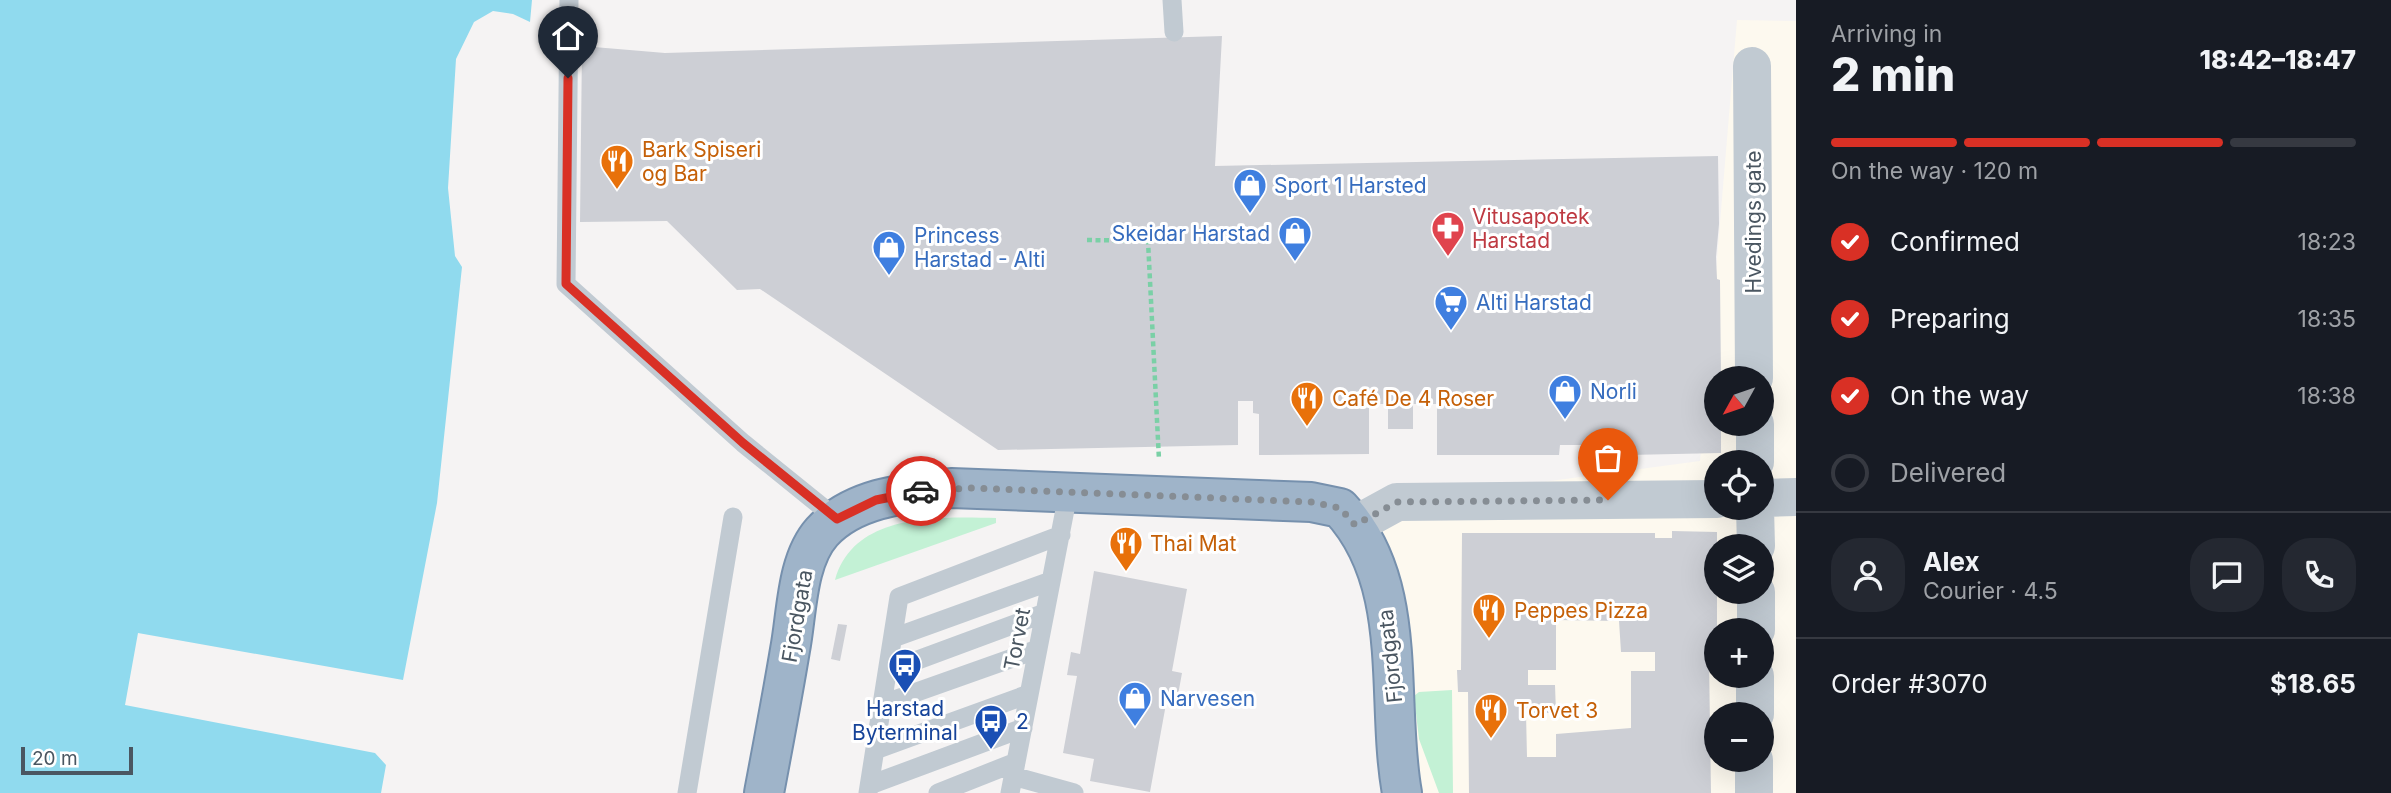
<!DOCTYPE html>
<html lang="en">
<head>
<meta charset="utf-8">
<style>
  :root { --surface:#171b24; --page:#242831; --text:#f1f3f6; --muted:#9ea1a6; --line:#363941; --accent:#d93025 }
  body { margin:0; font-family:Inter,sans-serif; background:var(--page); color:var(--text); height:100vh; display:flex; flex-direction:column; font-size:26px; white-space:nowrap }
  * { box-sizing:border-box; margin:0 }
  p { font-size:23px; color:var(--muted) }
  .icon { flex:none; width:38px; height:38px; fill:none; stroke:currentColor; stroke-width:2; stroke-linecap:round; stroke-linejoin:round }
  .map { position:relative; flex:1; overflow:hidden }
  .side { display:flex; flex-direction:column; background:var(--surface); width:595px }
  .side>* { flex:none }
  .needle { width:46px; rotate:230deg }
  .controls { position:absolute; left:1704px; top:366px; display:grid; gap:14px }
  .controls a { display:grid; place-items:center; width:70px; height:70px; border-radius:50%; background:var(--surface); box-shadow:0 7px 28px #0002; font-size:35px }
  .scale { position:absolute; left:21px; bottom:18px; width:112px; box-sizing:border-box; padding-left:7px; border:4px solid #4a5661; border-top:0; font-size:19px; line-height:24px; white-space:nowrap; color:#4a5661; -webkit-text-stroke:5px #fff; paint-order:stroke }
  .pin { position:absolute; display:grid; place-items:center; width:60px; height:60px; color:#fff; margin:-72px -30px; border-radius:50% 50% 50% 0; rotate:-45deg; box-shadow:0 0 7px #0007 }
  .pin .icon { rotate:45deg }
  .courier { position:absolute; display:grid; place-items:center; width:70px; height:70px; margin:-35px; border:5px solid #d93025; border-radius:50%; background:#fff; color:#222; box-shadow:0 2px 9px #0007 }
  .summary em { font-style:normal; font-weight:800 }
  .summary div { display:flex; flex-direction:column-reverse }
  .summary { display:flex; align-items:center; justify-content:space-between; height:119px; padding:0 35px }
  h1 { font-size:46px; font-weight:800; line-height:52px }
  .bar { display:grid; grid-template-columns:repeat(4,1fr); gap:10px 7px; align-content:center; height:84px; padding:0 35px }
  .bar i { height:9px; border-radius:5px; background:var(--line) }
  .bar .active { background:var(--accent) }
  .bar p { grid-column:span 4 }
  .line { display:flex; align-items:center; gap:18px; padding:0 35px; border-top:2px solid var(--line) }
  .line div { flex:1 }
  .round { display:grid; place-items:center; flex:none; width:74px; height:74px; border-radius:28px; background:var(--page) }
  ol { padding:0 35px; list-style:none }
  li { display:flex; align-items:center; gap:21px; height:77px }
  li p { margin-inline-start:auto }
  li .icon { padding:7px; border-radius:50%; background:var(--accent); color:#fff; stroke-width:4 }
  li:last-child { color:var(--muted) }
  li i { width:38px; height:38px; border:4px solid var(--line); border-radius:50% }
  main { display:flex; flex:1; min-height:0 }
  .map>svg:first-child { display:block }
  .commercial { fill:#fdf9ef; fill-rule:evenodd }
  .green { fill:#c3f1d5 }
  .water { fill:#90daee }
  .building { fill:#cdcfd5; fill-rule:evenodd }
  .lines { fill:none; stroke-linecap:round; stroke-linejoin:round }
  .trunk-casing { stroke:#7690ad; stroke-width:42 }
  .path { stroke:#7ad0a6; stroke-width:4.5; stroke-dasharray:5 3.5; stroke-linecap:butt }
  .service { stroke:#c1cad2; stroke-width:19 }
  .minor { stroke:#c1cad2; stroke-width:38 }
  .trunk { stroke:#9fb4c9; stroke-width:38 }
  .done { stroke:#868d94; stroke-width:7; stroke-dasharray:0 12.6 }
  .route { stroke:#d93025; stroke-width:9 }
  .labels { text-anchor:middle; dominant-baseline:central; stroke-width:6; stroke-linejoin:round; paint-order:stroke }
  .food-label { font-size:21px; fill:#c56008; stroke:#fff; text-anchor:start }
  .shop-label { font-size:21px; fill:#366cbe; stroke:#fff; text-anchor:start }
  .health-label { font-size:21px; fill:#be3a42; stroke:#fff; text-anchor:start }
  .street-label { font-size:21px; fill:#4a5661; stroke:#fff }
  .transit-label { font-size:21px; fill:#164399; stroke:#fff }
</style>
</head>
<body>
<main>
<div class="map">
<svg width="1796" height="793" viewBox="0 0 1796 793">
  <rect width="100%" height="100%" fill="#f5f3f3"/>
  <!-- commercial -->
  <path class="commercial" d="M1737,20L1796,21V793H1393L1372,505L1700,461ZM1717,378H1762V424H1717ZM1717,462H1762V508H1717ZM1717,546H1762V592H1717ZM1717,630H1762V676H1717ZM1717,714H1762V760H1717Z"/>
  <!-- green -->
  <path class="green" d="M996,518V523L835,580C854,512 940,517 996,518Z
    M1452,690L1453,793H1439L1419,739L1414,696L1419,692Z"/>
  <!-- water -->
  <path class="water" d="M0,0H532L530,22L513,14L493,11L474,22L456,59L448,188L455,256L462,267L437,503L403,680L138,633L125,705L375,753L386,765L381,793H0Z"/>
  <!-- building -->
  <path class="building" d="M1222,36L1215,166L1718,156L1719,224L1716,257L1717,279L1720,280L1721,378H1717V424H1721V453L1583,456V445H1560L1559,455H1437V404H1413V429H1388V404H1360V407L1369,408V454L1259,455V414L1253,413V401H1238V445L998,450L760,289L737,290L667,221L580,222L582,46L665,53Z
    M1672,531L1717,532V659L1709,660L1711,793H1469L1468,692H1458L1457,670H1461L1462,533H1655V538H1672ZM1556,620L1619,621L1621,652H1655V671H1631V728L1556,734V757H1527L1526,713H1556L1555,685H1528V670H1556Z
    M1094,571L1187,589L1172,671L1182,673L1178,695L1168,693L1150,792L1090,781L1094,759L1063,753L1077,676L1067,675L1071,652L1080,654Z
    M838,624L847,625L840,661L831,659Z"/>
  <g class="lines">
    <defs>
      <path id="trunk" d="M764,793C773,745 782,698 790,650C797,614 796,561 822,532C854,497 907,493 951,488L1311,502L1340,508C1411,584 1385,699 1402,793"/>
    </defs>
    <!-- trunk casing -->
    <use href="#trunk" class="trunk-casing"/>
    <!-- path -->
    <path class="path" d="M1087,240L1148,241L1159,460"/>
    <!-- service -->
    <path class="service" d="M569,0L566,284L743,443L837,519
      M1172,0L1174,32
      M893,638L1051,581
      M888,671L1045,613
      M883,704L1038,649
      M875,750L1029,694
      M1013,776L1074,793
      M870,785L1023,728
      M687,793L733,517
      M868,793L899,597L1061,535
      M938,793L1016,762
      M1010,793L1068,494"/>
    <!-- minor -->
    <path class="minor" d="M1752,66L1754,378
      M1755,424V462
      M1762,498L1796,497
      M1755,508L1756,546
      M1355,525L1397,502L1717,499
      M1756,630V592
      M1755,714V676
      M1754,793V760"/>
    <!-- trunk -->
    <use href="#trunk" class="trunk"/>
  </g>
  <g class="lines">
    <!-- done -->
    <path class="done" d="M921,491L970,488L1311,502L1340,508L1355,525L1397,502L1608,500"/>
    <!-- route -->
    <path class="route" d="M568,78L566,284L743,443L837,519L876,500L921,491"/>
  </g>
  <!-- icons -->
  <defs>
    <symbol id="restaurant-pin" viewBox="-11 -11 22 30"><path d="M0 17L-7.5 6A9.5 9.5 0 1 1 7.5 6Z" fill="#e8710a" stroke="#fff"/><path d="M-5-6h1v4h1v-4h1v4h1v-4h1v5L-1.5 .5V6h-2V.5L-5-1ZM5-6V6H3V1.5H1.5Q1.5-4 5-6Z" fill="#fff"/></symbol>
    <symbol id="shop-pin" viewBox="-11 -11 22 30"><path d="M0 17L-7.5 6A9.5 9.5 0 1 1 7.5 6Z" fill="#3f7fe0" stroke="#fff"/><path d="M-5-2.5h2.3a2.7 3.5 0 0 1 5.4 0H5L5.5 6h-11ZM-1.5-2.5h3a1.5 2.3 0 0 0-3 0Z" fill="#fff"/></symbol>
    <symbol id="pharmacy-pin" viewBox="-11 -11 22 30"><path d="M0 17L-7.5 6A9.5 9.5 0 1 1 7.5 6Z" fill="#e0444e" stroke="#fff"/><path d="M-2-6h4v4h4v4h-4v4h-4v-4h-4v-4h4Z" fill="#fff"/></symbol>
    <symbol id="supermarket-pin" viewBox="-11 -11 22 30"><path d="M0 17L-7.5 6A9.5 9.5 0 1 1 7.5 6Z" fill="#3f7fe0" stroke="#fff"/><path d="M-6-5.5h2.5l.6 2H6L4.5 2H-2.5L-4.4-4H-6ZM-1.5 3.2a1.3 1.3 0 1 0 .1 0ZM3 3.2a1.3 1.3 0 1 0 .1 0Z" fill="#fff"/></symbol>
    <symbol id="bus-pin" viewBox="-11 -11 22 30"><path d="M0 17L-7.5 6A9.5 9.5 0 1 1 7.5 6Z" fill="#1a4fb4" stroke="#fff"/><path d="M-5-6H5V4H4V6H2V4H-2V6H-4V4H-5ZM-3.5-4V0h7V-4ZM-3.5 1.2v1.5H-2V1.2ZM2 1.2v1.5H3.5V1.2Z" fill="#fff"/></symbol>
  </defs>
  <g fill-rule="evenodd">
    <use href="#restaurant-pin" x="598" y="142" width="38" height="52"/>
    <use href="#shop-pin" x="1231" y="166" width="38" height="52"/>
    <use href="#pharmacy-pin" x="1429" y="209" width="38" height="52"/>
    <use href="#shop-pin" x="1276" y="214" width="38" height="52"/>
    <use href="#shop-pin" x="870" y="228" width="38" height="52"/>
    <use href="#supermarket-pin" x="1432" y="283" width="38" height="52"/>
    <use href="#shop-pin" x="1546" y="372" width="38" height="52"/>
    <use href="#restaurant-pin" x="1288" y="379" width="38" height="52"/>
    <use href="#restaurant-pin" x="1107" y="524" width="38" height="52"/>
    <use href="#restaurant-pin" x="1470" y="591" width="38" height="52"/>
    <use href="#bus-pin" x="886" y="646" width="38" height="52"/>
    <use href="#shop-pin" x="1116" y="679" width="38" height="52"/>
    <use href="#restaurant-pin" x="1472" y="691" width="38" height="52"/>
    <use href="#bus-pin" x="972" y="702" width="38" height="52"/>
  </g>
  <g class="labels">
    <!-- food labels -->
    <g class="food-label">
      <text x="642" y="149">Bark Spiseri<tspan x="642" dy="24">og Bar</tspan></text>
      <text x="1332" y="398">Café De 4 Roser</text>
      <text x="1150" y="543">Thai Mat</text>
      <text x="1514" y="610">Peppes Pizza</text>
      <text x="1516" y="710">Torvet 3</text>
    </g>
    <!-- shop labels -->
    <g class="shop-label">
      <text x="1274" y="185">Sport 1 Harsted</text>
      <text x="1270" y="233" text-anchor="end">Skeidar Harstad</text>
      <text x="914" y="235">Princess<tspan x="914" dy="24">Harstad - Alti</tspan></text>
      <text x="1476" y="302">Alti Harstad</text>
      <text x="1590" y="391">Norli</text>
      <text x="1160" y="698">Narvesen</text>
    </g>
    <!-- health labels -->
    <g class="health-label">
      <text x="1472" y="216">Vitusapotek<tspan x="1472" dy="24">Harstad</tspan></text>
    </g>
    <!-- street labels -->
    <g class="street-label">
      <text transform="translate(1753 222) rotate(-90)">Hvedings gate</text>
      <text transform="translate(797 616) rotate(-80)">Fjordgata</text>
      <text transform="translate(1017 639) rotate(-79)">Torvet</text>
      <text transform="translate(1390 656) rotate(-96)">Fjordgata</text>
    </g>
    <!-- transit labels -->
    <g class="transit-label">
      <text x="905" y="708">Harstad<tspan x="905" dy="24">Byterminal</tspan></text>
      <text x="1016" y="721" text-anchor="start">2</text>
    </g>
  </g>
</svg>
<div class="controls">
<a><svg class="needle" viewBox="-14 -14 28 28"><path d="M0-13l5 13h-10z" fill="#e53935"/><path d="M0 13l5-13h-10z" fill="#9ea1a6"/></svg></a>
<a><svg class="icon" aria-label="locate" viewBox="0 0 24 24"><circle cx="12" cy="12" r="6"/><path d="M12 2v4M12 18v4M2 12h4M18 12h4"/></svg></a>
<a><svg class="icon" aria-label="layers" viewBox="0 0 24 24"><path d="M12 4l9 5-9 5-9-5zM3 14l9 5 9-5"/></svg></a>
<a>+</a>
<a>−</a>
</div>
<div class="scale">20 m</div>
<div class="pin" style="left:1608px;top:500px;background:#ea580c"><svg class="icon" aria-label="bag" viewBox="0 0 24 24"><path d="M5 8h14l-1 12H6zM9 8a3 3 0 0 1 6 0"/></svg></div>
<div class="pin" style="left:568px;top:78px;background:#1f2937"><svg class="icon" aria-label="home" viewBox="0 0 24 24"><path d="M3 11l9-7 9 7M6 9v11h12V9"/></svg></div>
<div class="courier" style="left:921px;top:491px"><svg class="icon" aria-label="car" viewBox="0 0 24 24"><path d="M5 17H2v-5l4-1 3-4h7l3 4 3 1v5h-3M9 17h6M6 11h13"/><circle cx="7" cy="17" r="2"/><circle cx="17" cy="17" r="2"/></svg></div>
</div>
<section class="side">
<div class="summary"><div><h1>2 min</h1><p>Arriving in</p></div><em>18:42–18:47</em></div>
<div class="bar"><i class="active"></i><i class="active"></i><i class="active"></i><i></i><p>On the way · 120 m</p></div>
<ol>
<li><svg class="icon" aria-label="check" viewBox="0 0 24 24"><path d="M5 12l5 5 9-10"/></svg>Confirmed<p>18:23</p></li>
<li><svg class="icon" aria-label="check" viewBox="0 0 24 24"><path d="M5 12l5 5 9-10"/></svg>Preparing<p>18:35</p></li>
<li><svg class="icon" aria-label="check" viewBox="0 0 24 24"><path d="M5 12l5 5 9-10"/></svg>On the way<p>18:38</p></li>
<li><i></i>Delivered</li>
</ol>
<div class="line" style="height:126px"><a class="round"><svg class="icon" aria-label="person" viewBox="0 0 24 24"><circle cx="12" cy="8" r="4"/><path d="M4 21q1-7 8-7t8 7"/></svg></a><div><b>Alex</b><p>Courier · 4.5</p></div><a class="round"><svg class="icon" aria-label="chat" viewBox="0 0 24 24"><path d="M4 5h16v11H9l-5 4z"/></svg></a><a class="round"><svg class="icon" aria-label="phone" viewBox="0 0 24 24"><path d="M5 4h4l2 5-3 2q2 4 5 5l2-3 5 2v4C11 20 4 13 5 4z"/></svg></a></div>
<div class="line" style="height:91px"><div>Order #3070</div><b>$18.65</b></div>
</section>
</main>
</body>
</html>
